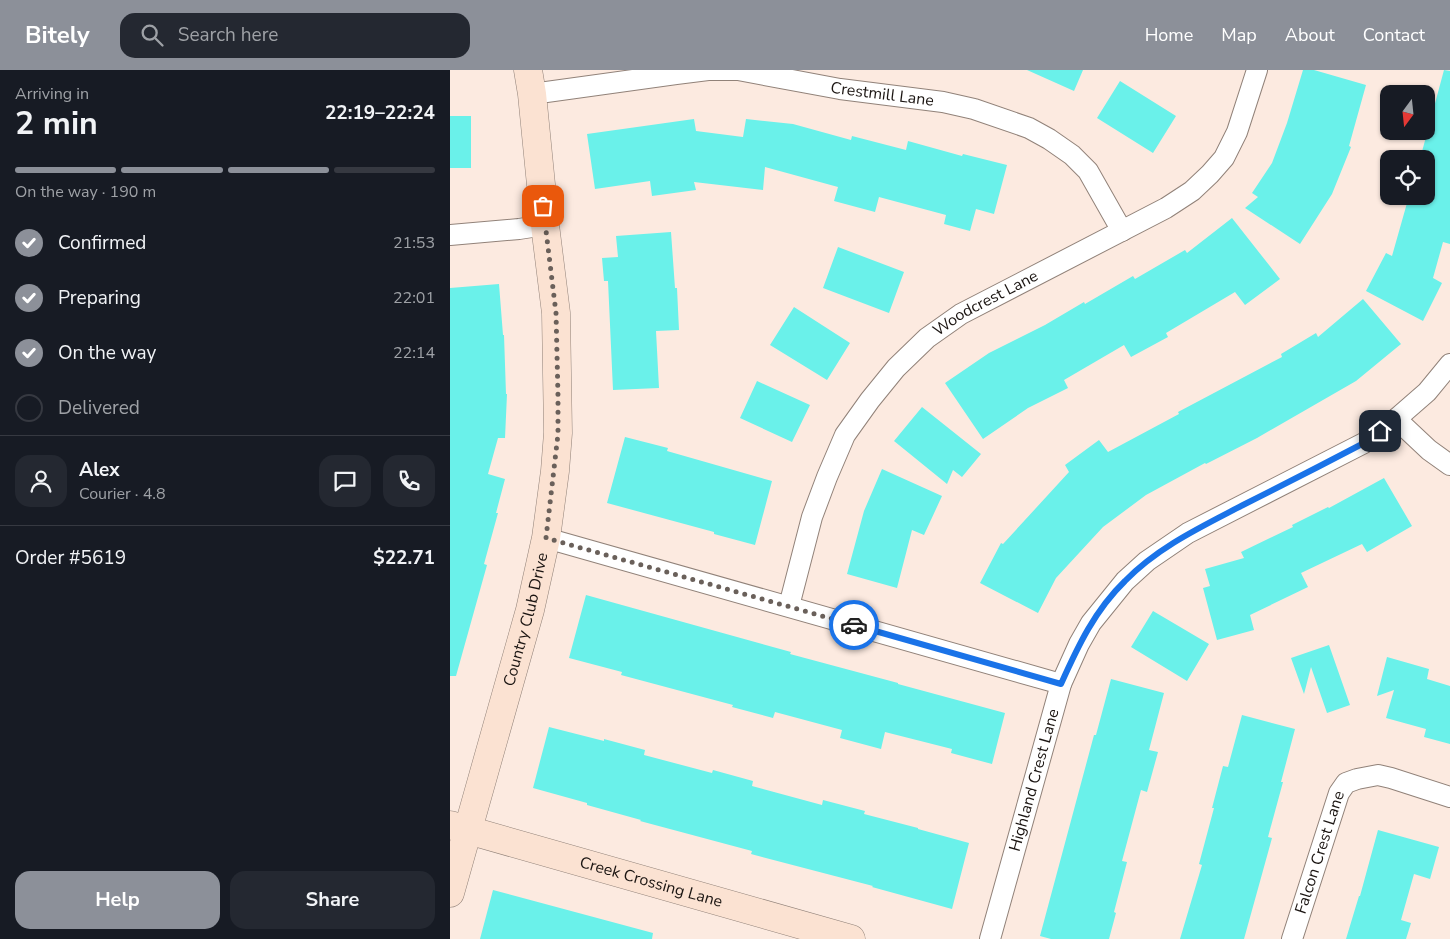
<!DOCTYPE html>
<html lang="en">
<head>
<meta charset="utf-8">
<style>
  :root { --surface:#171b24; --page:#242831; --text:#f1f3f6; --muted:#9ea1a6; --line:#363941; --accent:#8c9099 }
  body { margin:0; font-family:"Nunito Sans",sans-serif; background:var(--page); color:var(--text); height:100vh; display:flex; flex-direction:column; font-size:19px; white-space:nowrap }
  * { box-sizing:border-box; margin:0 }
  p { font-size:16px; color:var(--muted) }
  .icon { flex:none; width:28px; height:28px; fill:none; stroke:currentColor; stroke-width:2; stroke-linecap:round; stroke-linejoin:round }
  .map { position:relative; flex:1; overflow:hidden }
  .sheet { display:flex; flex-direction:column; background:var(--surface); width:450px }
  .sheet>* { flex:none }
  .needle { width:32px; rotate:195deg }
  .controls { position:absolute; left:930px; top:15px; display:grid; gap:10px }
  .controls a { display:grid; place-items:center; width:55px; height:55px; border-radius:10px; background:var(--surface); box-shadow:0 1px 4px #0004; font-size:25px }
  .pin { position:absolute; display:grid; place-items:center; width:42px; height:42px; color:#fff; margin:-21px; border-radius:10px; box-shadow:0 2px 8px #0006 }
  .courier { position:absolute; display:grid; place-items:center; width:50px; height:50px; margin:-25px; border:4px solid #1a73e8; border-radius:50%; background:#fff; color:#222; box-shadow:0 1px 6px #0007 }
  .overview em { font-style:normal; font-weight:700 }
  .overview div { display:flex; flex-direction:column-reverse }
  .overview { display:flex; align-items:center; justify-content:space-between; height:85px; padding:0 15px }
  h1 { font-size:32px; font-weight:700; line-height:38px }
  .bar { display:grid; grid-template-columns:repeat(4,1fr); gap:8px 5px; align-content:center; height:60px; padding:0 15px }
  .bar i { height:6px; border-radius:4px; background:var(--line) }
  .bar .active { background:var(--accent) }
  .bar p { grid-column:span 4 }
  .line { display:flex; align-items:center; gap:12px; padding:0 15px; border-top:1px solid var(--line) }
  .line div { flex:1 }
  .round { display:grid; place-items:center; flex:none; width:52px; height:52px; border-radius:15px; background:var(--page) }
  ol { padding:0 15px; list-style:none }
  li { display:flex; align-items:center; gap:15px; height:55px }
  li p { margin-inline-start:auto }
  li .icon { padding:5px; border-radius:50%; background:var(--accent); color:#fff; stroke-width:4 }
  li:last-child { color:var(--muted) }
  li i { width:28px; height:28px; border:2px solid var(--line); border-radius:50% }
  .button { display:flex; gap:10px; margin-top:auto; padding:10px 15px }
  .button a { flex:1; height:58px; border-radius:15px; background:var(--accent); color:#fff; font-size:20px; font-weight:700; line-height:58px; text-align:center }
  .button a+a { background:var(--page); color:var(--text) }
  header { display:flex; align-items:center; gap:30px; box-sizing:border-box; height:70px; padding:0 25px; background:var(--accent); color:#fff }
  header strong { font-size:24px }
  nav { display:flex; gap:28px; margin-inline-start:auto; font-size:18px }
  .search { width:350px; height:45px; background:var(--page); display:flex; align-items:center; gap:12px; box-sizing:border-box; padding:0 18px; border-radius:15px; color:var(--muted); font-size:19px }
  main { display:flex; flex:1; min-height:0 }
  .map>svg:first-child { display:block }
  .building { fill:#6af1ea }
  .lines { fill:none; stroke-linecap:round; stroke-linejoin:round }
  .street-casing { stroke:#918279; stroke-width:22 }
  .secondary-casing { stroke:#918279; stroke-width:29 }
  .street { stroke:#fff; stroke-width:20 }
  .secondary { stroke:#fbe2d2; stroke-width:28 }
  .done { stroke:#6a605a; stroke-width:5; stroke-dasharray:0 9 }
  .route { stroke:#1a73e8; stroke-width:6 }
  .labels { text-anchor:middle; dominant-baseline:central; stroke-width:5; stroke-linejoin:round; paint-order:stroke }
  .street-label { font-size:16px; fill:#1b1512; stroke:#fefaf8 }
</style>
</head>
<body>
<header>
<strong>Bitely</strong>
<div class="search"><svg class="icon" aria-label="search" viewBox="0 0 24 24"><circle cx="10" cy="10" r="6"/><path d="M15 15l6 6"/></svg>Search here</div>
<nav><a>Home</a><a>Map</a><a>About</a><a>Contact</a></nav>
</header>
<main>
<section class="sheet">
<div class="overview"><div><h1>2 min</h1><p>Arriving in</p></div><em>22:19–22:24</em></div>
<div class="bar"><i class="active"></i><i class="active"></i><i class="active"></i><i></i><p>On the way · 190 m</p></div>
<ol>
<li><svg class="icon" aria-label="check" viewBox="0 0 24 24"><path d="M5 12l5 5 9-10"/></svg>Confirmed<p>21:53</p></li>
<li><svg class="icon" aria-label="check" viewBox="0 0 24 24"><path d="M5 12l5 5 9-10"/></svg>Preparing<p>22:01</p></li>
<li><svg class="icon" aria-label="check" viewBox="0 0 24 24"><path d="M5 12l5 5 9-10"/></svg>On the way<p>22:14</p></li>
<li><i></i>Delivered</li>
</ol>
<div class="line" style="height:90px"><a class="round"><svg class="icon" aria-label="person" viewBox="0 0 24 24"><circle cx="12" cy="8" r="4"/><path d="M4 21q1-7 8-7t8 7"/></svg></a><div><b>Alex</b><p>Courier · 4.8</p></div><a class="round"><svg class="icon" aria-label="chat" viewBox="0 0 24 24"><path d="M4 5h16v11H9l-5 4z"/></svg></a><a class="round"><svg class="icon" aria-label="phone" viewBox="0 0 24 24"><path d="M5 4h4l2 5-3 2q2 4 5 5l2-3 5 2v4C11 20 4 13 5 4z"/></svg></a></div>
<div class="line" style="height:65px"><div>Order #5619</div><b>$22.71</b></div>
<div class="button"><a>Help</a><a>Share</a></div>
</section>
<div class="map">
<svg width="1000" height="869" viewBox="0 0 1000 869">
  <rect width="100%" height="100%" fill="#fceae0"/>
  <!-- building -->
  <path class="building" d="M577,0H633L624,21Z
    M853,0H864L916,15L899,76L901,77L882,124L850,174L795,138L808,127L802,123L822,93L837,53Z
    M994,0L1000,1V174L993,172L983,208L992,213L973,251L916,221L936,183L942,186L959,126H976V89H970Z
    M670,11L726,46L703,83L647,48Z
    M0,46H21V98H0Z
    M244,49L246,61L293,67L296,49L343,54L401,70L402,66L456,80L458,71L512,86L513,84L557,95L544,144L526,139L520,161L494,154L496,145L429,127L425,142L384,131L388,117L315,97L313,120L244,112L246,120L202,126L200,111L145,119L137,64Z
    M782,148L830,209L795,235L785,222L716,263L718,267L681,287L674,275L614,310L618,318L578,338L533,369L495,313L539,283L595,255L634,232L635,234L683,206L685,209L735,180L737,183Z
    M221,162L225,218H227L229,260L206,261L209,318L163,320L158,211H154L152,188L168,187L166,166Z
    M388,177L454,202L439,243L373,218Z
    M49,214L53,265H54L56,324H57L55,368H48L38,404L55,409L46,443H48L34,494L37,495L6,606H0V218Z
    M913,229L951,274L906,311L807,368L756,394L755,393L696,425L653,457L606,508L588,543L530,513L551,473L553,474L619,402L615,395L649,370L658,382L729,344L728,342L832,287L831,284L866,263L868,267Z
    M344,237L400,273L377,310L320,275Z
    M307,311L360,335L342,372L290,348Z
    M472,337L531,384L512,407L503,400L497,414L444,371Z
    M175,367L218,378L217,381L322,411L305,475L264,464V462L157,433Z
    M432,399L492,426L474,465L462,460L447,518L397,504L414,441Z
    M934,408L962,456L917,482L912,474L851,503L858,517L800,545L804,560L767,570L753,518L760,516L755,499L794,488L791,482L843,457L842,455L878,437L879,438Z
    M136,525L341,582L340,584L448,613V614L555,643L542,694L501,683L502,679L435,662L431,679L390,668L392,660L325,642L323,648L282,637L283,635L171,605L172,602L119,588Z
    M703,541L759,574L737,611L681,577Z
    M879,575L900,635L877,643L861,597L854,624L841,588Z
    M937,587L979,599L977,609L1000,616V674L974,667L976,659L936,648L944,620L927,626Z
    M661,609L714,623L699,680L708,682L697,722L691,720L672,791L677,792L664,842L666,843L659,869H601L590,866L644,665H646Z
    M792,645L845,659L831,712H833L818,767L822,768L809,815L794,869H730L752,795L749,794L764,738H762L773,696L778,697Z
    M99,657L154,671V669L195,680L194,685L262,703L263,700L303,711L302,716L372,735L373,730L415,741L414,744L468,758V759L519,773L502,839L422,817L423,816L301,784L302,781L190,751L191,750L137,735V733L83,718Z
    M928,760L989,777L980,809L964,804L951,850L961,853L956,869H896L909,826H910Z
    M43,820L203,863L202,869H30Z"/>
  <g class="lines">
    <defs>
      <g id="street">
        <path id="s1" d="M82,24L226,4L258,0H288L390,19L493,32L524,39L579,58L599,69L622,85L638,101L672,161"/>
        <path d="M0,165L69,159L95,155"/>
        <path d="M946,349L979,380L1000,395"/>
        <path d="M96,468L611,614"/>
        <path id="s2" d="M339,536L362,447L377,407L395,365L420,330L446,298L477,268L511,244L716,138L742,121L760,104L774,88L787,62L807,0"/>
        <path id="s3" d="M540,869L611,614L629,574L641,553L675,511L697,491L738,463L914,373L946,349L977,322L1000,294"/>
        <path id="s4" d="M842,869L889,723L896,713L907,709L928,705L941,708L1000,727"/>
      </g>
      <g id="secondary">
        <path id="s5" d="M0,755L401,869"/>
        <path id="s6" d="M0,823L80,540L96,468L105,401L108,363L106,243L95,155L82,24L78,0"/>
      </g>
    </defs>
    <!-- street casing -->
    <use href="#street" class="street-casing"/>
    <!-- secondary casing -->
    <use href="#secondary" class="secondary-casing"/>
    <!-- street -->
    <use href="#street" class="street"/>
    <!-- secondary -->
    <use href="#secondary" class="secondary"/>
  </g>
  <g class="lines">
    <!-- done -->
    <path class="done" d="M93,136L106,243L108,326V364L96,468L404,555"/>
    <!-- route -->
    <path class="route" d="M404,555L611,614C628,576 645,540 675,511C708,477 751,457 793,435C833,415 874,394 914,373L930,361"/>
  </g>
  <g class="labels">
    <!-- street labels -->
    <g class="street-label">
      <text stroke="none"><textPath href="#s1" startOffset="354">Crestmill Lane</textPath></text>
      <text stroke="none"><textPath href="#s2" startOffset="376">Woodcrest Lane</textPath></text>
      <text stroke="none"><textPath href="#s6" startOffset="284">Country Club Drive</textPath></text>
      <text stroke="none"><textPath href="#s3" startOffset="165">Highland Crest Lane</textPath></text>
      <text stroke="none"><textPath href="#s4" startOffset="91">Falcon Crest Lane</textPath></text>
      <text stroke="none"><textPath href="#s5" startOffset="209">Creek Crossing Lane</textPath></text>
    </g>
  </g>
</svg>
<div class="controls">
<a><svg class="needle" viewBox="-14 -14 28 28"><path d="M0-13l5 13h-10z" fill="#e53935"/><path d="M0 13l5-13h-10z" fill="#9ea1a6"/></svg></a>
<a><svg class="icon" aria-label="locate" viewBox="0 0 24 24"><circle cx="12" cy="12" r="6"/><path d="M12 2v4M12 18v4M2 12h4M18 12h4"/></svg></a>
</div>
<div class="pin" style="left:93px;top:136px;background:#ea580c"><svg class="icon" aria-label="bag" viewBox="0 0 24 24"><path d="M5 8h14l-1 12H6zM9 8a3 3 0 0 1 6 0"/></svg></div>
<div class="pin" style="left:930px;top:361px;background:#1f2937"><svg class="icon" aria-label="home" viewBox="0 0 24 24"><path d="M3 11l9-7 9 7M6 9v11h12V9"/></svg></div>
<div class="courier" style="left:404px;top:555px"><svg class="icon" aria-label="car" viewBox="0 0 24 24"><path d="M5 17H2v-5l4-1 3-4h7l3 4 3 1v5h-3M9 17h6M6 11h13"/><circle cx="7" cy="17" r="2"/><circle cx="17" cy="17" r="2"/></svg></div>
</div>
</main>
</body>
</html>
